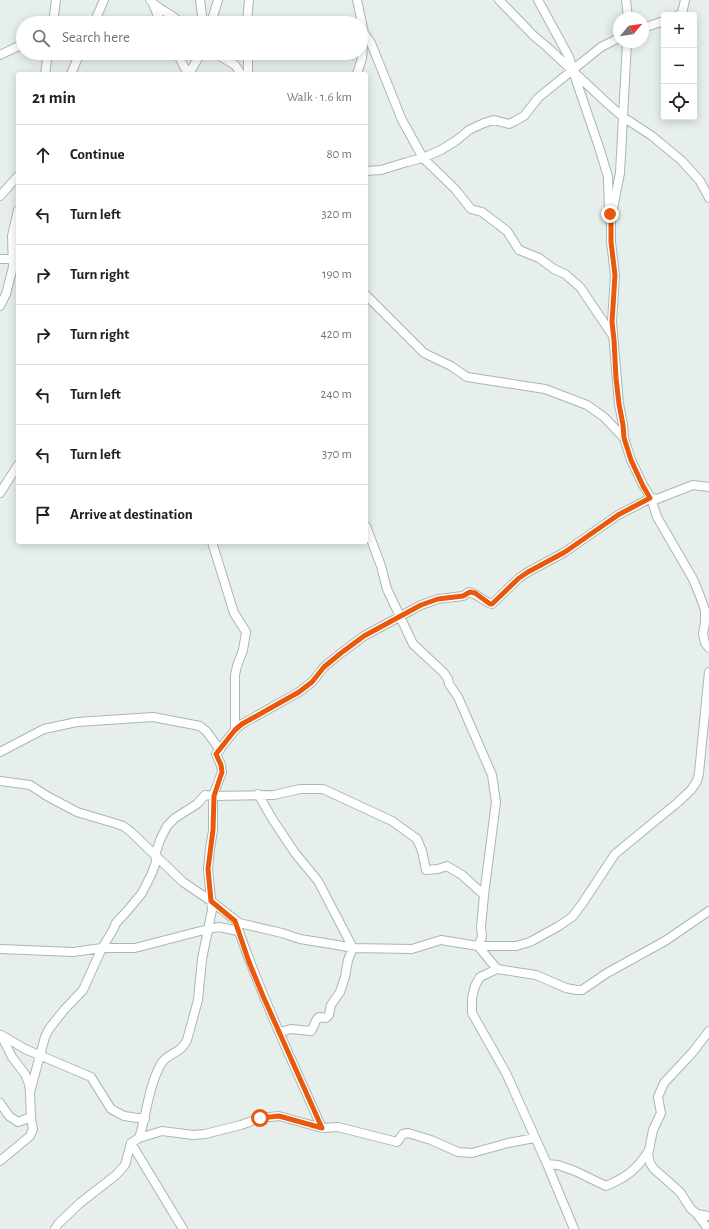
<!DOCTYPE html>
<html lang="en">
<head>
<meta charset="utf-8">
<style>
	:root { --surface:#fff; --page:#f6f6f6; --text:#202124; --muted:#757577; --line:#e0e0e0 }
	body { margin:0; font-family:"Alegreya Sans",sans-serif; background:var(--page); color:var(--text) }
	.controls { position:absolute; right:12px; top:12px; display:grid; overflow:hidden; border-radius:4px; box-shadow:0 2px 10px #0003 }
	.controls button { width:36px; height:36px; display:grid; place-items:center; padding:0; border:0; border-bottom:1px solid var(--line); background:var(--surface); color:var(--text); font:20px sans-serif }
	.compass { position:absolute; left:613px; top:12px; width:36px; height:36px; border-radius:50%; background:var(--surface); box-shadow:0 2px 10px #0003; rotate:61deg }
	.stop { position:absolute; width:12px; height:12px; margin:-9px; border:3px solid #ea580c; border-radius:50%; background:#fff }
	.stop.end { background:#ea580c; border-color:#fff; box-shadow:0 1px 4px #0008 }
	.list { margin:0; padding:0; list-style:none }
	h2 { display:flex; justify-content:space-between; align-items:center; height:52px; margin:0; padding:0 16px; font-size:17px }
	h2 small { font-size:13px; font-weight:400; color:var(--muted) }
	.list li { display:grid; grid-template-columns:26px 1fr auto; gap:12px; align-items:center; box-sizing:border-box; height:60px; padding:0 16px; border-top:1px solid var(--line) }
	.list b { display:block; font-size:15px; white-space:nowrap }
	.list em { font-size:13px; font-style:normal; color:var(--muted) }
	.icon { flex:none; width:22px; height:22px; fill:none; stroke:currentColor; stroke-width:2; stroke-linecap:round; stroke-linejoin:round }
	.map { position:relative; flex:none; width:709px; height:1229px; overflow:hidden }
	.search { position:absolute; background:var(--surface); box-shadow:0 2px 10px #0003; left:16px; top:16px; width:352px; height:44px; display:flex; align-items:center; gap:10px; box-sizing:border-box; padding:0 14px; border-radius:22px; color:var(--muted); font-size:15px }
	.panel { position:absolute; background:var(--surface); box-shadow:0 2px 10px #0003; left:16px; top:72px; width:352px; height:472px; border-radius:4px }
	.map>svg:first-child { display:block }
</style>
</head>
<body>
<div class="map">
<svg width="709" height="1229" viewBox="0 0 709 1229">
	<rect width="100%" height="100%" fill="#e6efeb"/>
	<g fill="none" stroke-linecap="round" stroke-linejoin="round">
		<g stroke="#a8b8b2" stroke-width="10">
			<path id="minor" d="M150 0C158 10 172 13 180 23
				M200 0 203 23
				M499 0 535 37 546 46 607 103 623 117 652 136 681 160 700 181 709 198
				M538 0 569 57 577 83 599 147 608 177 609 213
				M626 0 628 18
				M153 4 161 23
				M678 15 682 13 685 0
				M53 23 56 0
				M94 23 104 0
				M211 23 218 0
				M247 23 249 0
				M643 28 664 21
				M364 33 371 43 402 120 423 158 455 189 471 209 482 212 507 231 519 250 539 258 554 269 565 274 580 287 613 336
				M627 42 620 173 611 219V242L615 275 612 322 619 404 623 425 624 438 631 460 643 485 651 498 657 517 693 579 700 596 705 610V622L703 634 705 643 709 648
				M177 53 188 74
				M215 53 235 65 241 74
				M248 53V74
				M0 55 23 44
				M45 74 48 53
				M71 74 80 53
				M189 74 201 53
				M357 74 362 58 364 33 357 0
				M366 171 381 170 407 162 423 158 441 150 457 140 469 130 484 123 494 120 509 124 515 121 524 116 538 98 549 89 601 47 619 38
				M0 196 18 176
				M0 259H17
				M366 295 424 353 451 366 467 377 545 389 587 405 604 417 624 438
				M0 306 6 294 13 267 12 236 18 210
				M0 493 18 465
				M366 526 381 566 387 589 413 644 444 673 448 679 449 684 458 697 492 775 496 802 484 895 481 927 482 937 478 946
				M212 542 234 613 246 632 243 650 237 666 235 675V730
				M0 752 44 729 77 722 153 717 200 726 207 732 220 750
				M0 781 30 785 47 796 77 812 114 823 123 826 130 831 183 882 211 901 239 923 282 933 300 939 337 945 353 948 412 949 441 940 478 946H516L530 942 559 926 572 917 582 904 615 854 677 803 691 790 697 781 699 773 709 672
				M258 794 273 820 295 853 318 881 353 948
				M237 926C261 995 292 1061 322 1128
				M478 946 497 969
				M0 949 73 952 102 948H135L208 929 219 927 238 931
				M709 1031 692 1053 664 1083 658 1097 661 1113 653 1130 648 1155 650 1163 654 1169 680 1192 691 1209 697 1214 709 1216
				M280 1032 291 1029 311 1031C315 1026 314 1021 319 1017L326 1018 329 1015 331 1005 340 992 345 977 348 960 353 948
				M3 1036 25 1049 91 1077 111 1109 124 1116 145 1119
				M30 1092 45 1037 49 1029 64 1010 83 990 102 948 113 930 116 923 128 910 142 893 152 873 156 862 155 855 160 840 167 826 175 818 197 804 205 795 213 796 274 795 300 789H323L392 821 417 839 422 851 426 870 438 869 447 866 462 875 484 895
				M0 1103 9 1116 18 1122 31 1117
				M139 1138C147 1114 148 1087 161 1064 168 1052 180 1055 187 1040L198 1000 202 959 212 910 208 869 210 849 213 830V796L222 772 221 765 216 754 235 730 242 724 299 692 312 682 324 667 341 653 364 636 421 605 438 599 463 596 469 592C478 594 484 602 492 604L519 578 528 572 565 552 618 515 651 498 657 499 693 485 709 487
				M131 1143 183 1229
				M0 1161 30 1136 33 1129 31 1119 30 1092 29 1084 25 1074 12 1057 1 1035
				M547 1164 558 1165 575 1171 606 1186C627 1177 636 1170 648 1152
				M697 1214 708 1229
				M55 1229 58 1224 80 1203 116 1175 125 1165 131 1143 139 1138 162 1131 193 1135 205 1134 241 1125 260 1118 279 1116 322 1128 338 1127 397 1142 403 1134 408 1133 431 1140 458 1152 472 1153 508 1143 534 1138
				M574 1229 547 1164 506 1073 472 1013V998L475 986 480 977 497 969 536 975 566 988 577 990H582L607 973 665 941 709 911"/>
		</g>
		<use href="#minor" stroke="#fff" stroke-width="8"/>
	</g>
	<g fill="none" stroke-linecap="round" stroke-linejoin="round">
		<path stroke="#ea580c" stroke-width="5" d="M260 1118 279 1116 322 1128 263 996 249 962 235 921 211 901 208 869 213 830 214 796 222 772 221 765 216 754 235 730 242 724 299 692 312 682 324 667 341 653 364 636 421 605 438 599 463 596 470 592 475 593 490 604H492L519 578 528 572 565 552 618 515 650 498 643 486 631 460 624 438 623 425 619 404 616 378 614 340 612 322 615 275 611 242V219L610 214"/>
	</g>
</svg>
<div class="controls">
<button>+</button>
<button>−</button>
<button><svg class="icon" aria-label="locate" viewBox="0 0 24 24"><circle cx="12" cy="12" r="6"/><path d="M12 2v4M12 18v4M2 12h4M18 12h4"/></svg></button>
</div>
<svg class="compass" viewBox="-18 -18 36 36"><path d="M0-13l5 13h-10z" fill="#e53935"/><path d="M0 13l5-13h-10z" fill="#757577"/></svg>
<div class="stop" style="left:260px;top:1118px"></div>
<div class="stop end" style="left:610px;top:214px"></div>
<div class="search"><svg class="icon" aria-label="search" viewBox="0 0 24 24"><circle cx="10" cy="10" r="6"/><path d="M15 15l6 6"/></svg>Search here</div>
<section class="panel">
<h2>21 min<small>Walk · 1.6 km</small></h2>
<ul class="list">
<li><svg class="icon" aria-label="ahead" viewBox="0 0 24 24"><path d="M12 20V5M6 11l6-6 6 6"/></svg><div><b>Continue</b></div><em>80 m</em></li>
<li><svg class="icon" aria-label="left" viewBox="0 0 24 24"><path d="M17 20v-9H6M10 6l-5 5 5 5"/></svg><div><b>Turn left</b></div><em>320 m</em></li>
<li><svg class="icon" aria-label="right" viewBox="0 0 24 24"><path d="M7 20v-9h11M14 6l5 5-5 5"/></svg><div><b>Turn right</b></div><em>190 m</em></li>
<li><svg class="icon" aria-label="right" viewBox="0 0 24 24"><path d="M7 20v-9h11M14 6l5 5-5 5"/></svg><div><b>Turn right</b></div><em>420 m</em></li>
<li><svg class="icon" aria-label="left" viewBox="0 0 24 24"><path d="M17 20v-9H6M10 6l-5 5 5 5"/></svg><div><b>Turn left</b></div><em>240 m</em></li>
<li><svg class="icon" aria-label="left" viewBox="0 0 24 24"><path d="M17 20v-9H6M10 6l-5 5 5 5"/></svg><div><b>Turn left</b></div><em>370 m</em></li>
<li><svg class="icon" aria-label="arrive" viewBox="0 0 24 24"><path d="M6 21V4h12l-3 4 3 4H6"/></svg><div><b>Arrive at destination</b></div></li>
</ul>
</section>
</div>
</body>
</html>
